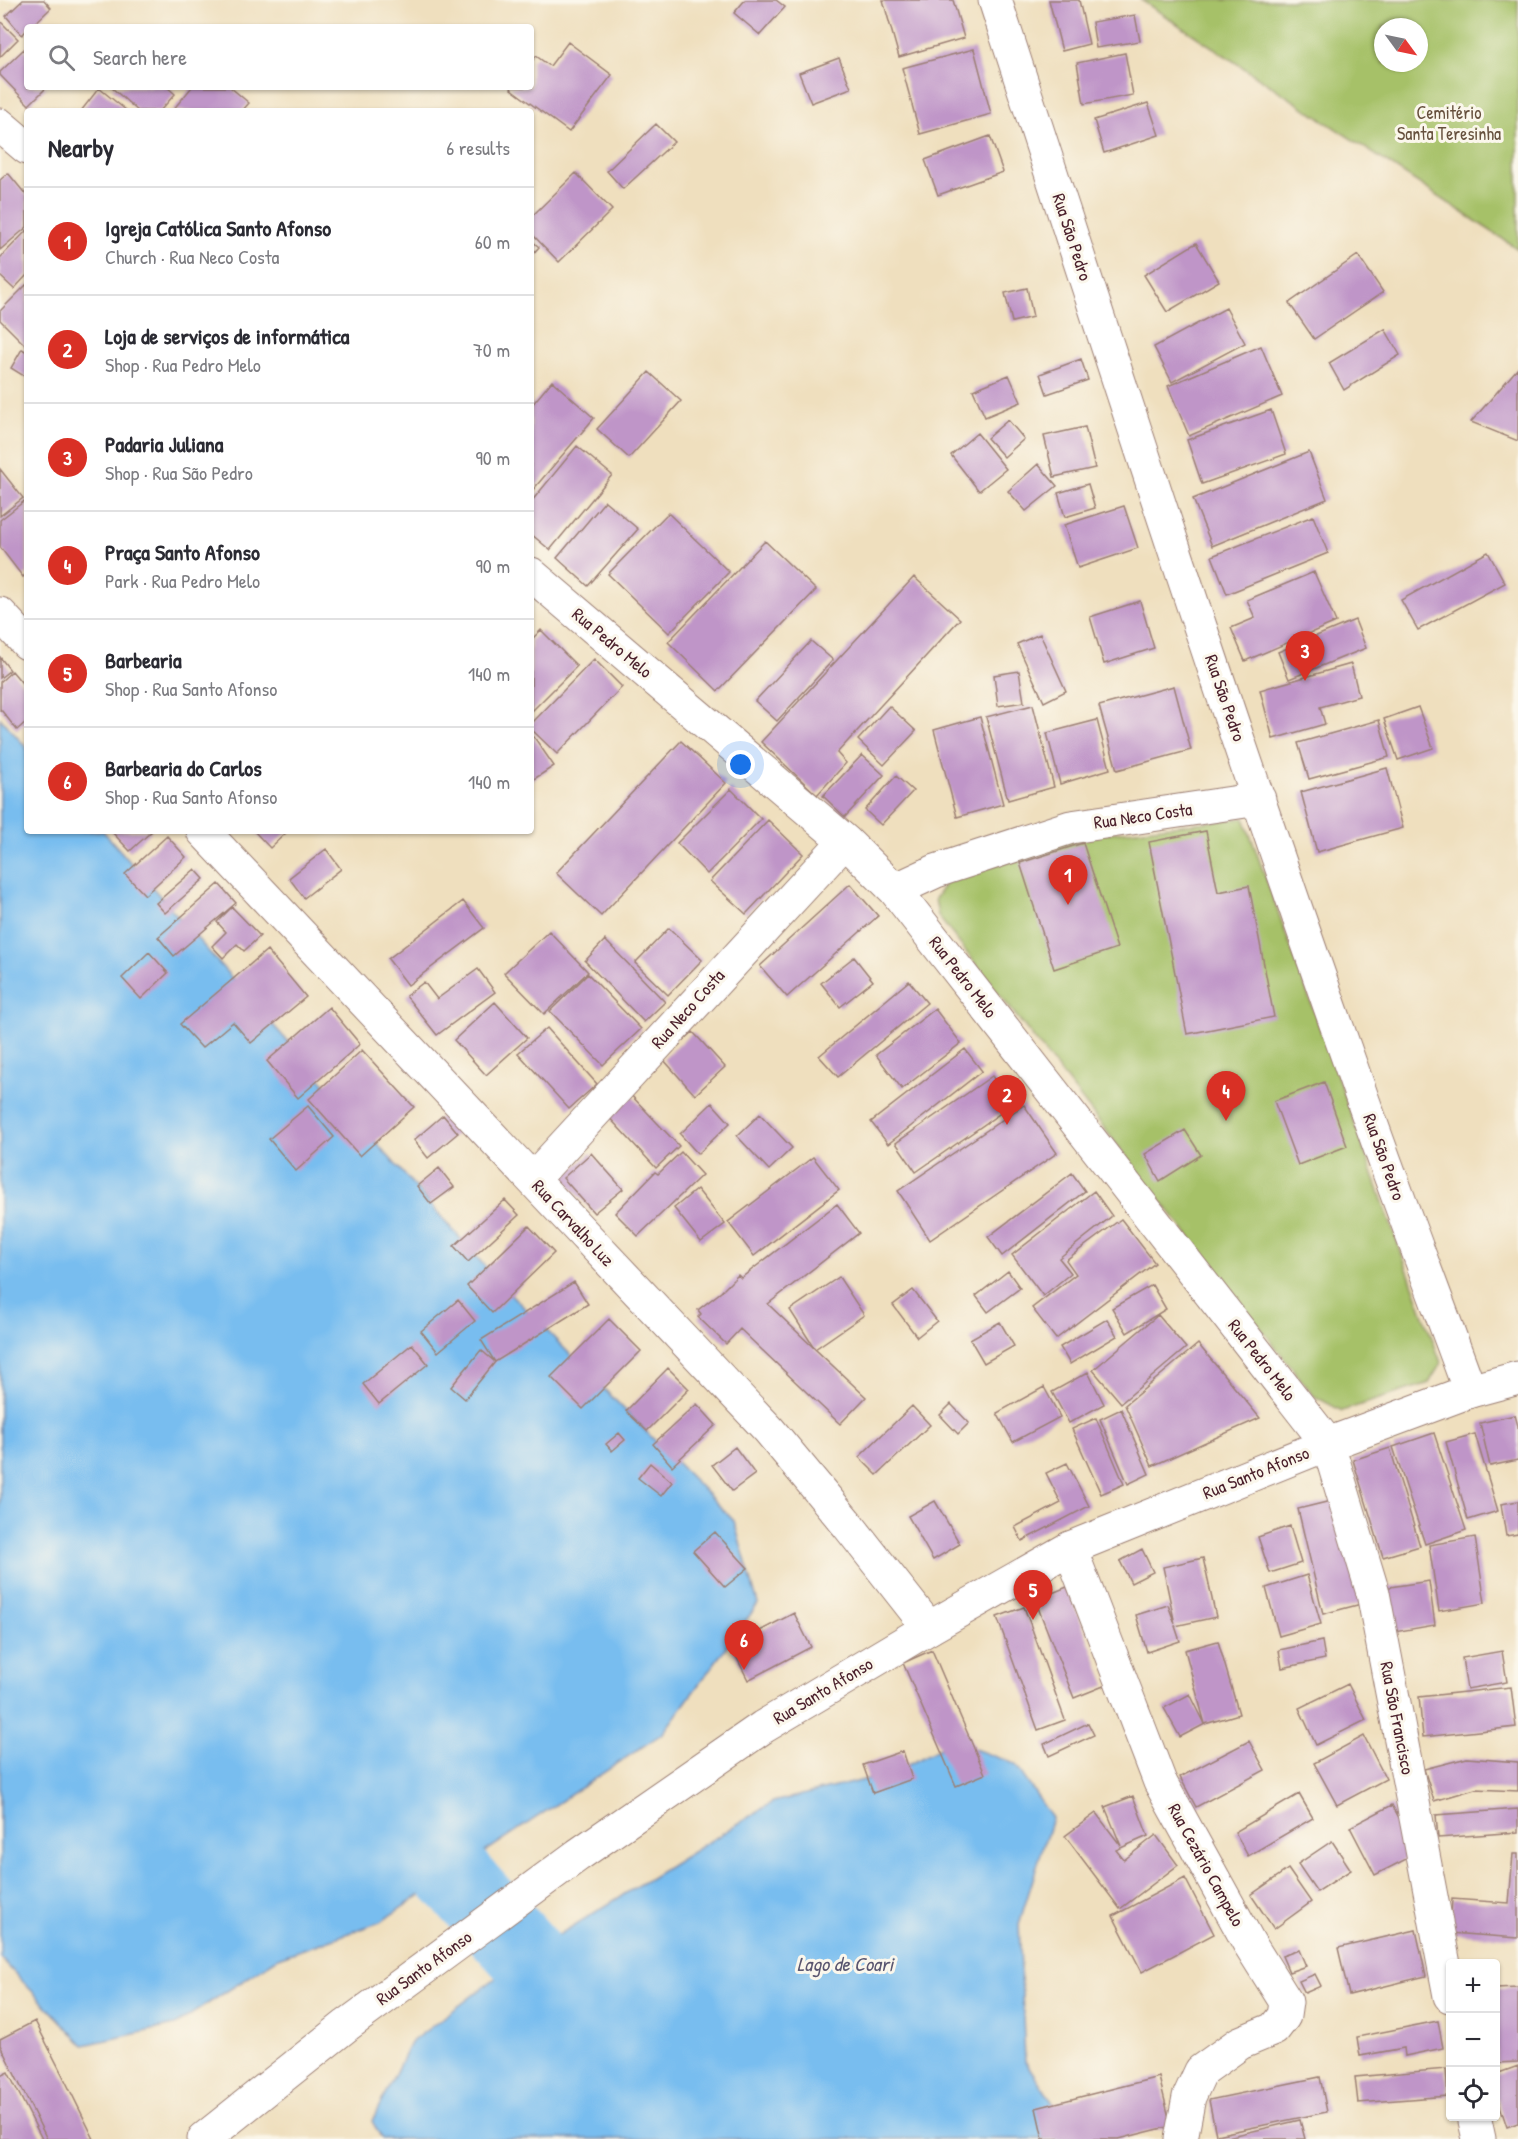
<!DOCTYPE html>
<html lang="en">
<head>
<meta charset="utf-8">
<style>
	:root { --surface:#fff; --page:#f7f7f7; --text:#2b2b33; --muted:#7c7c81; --line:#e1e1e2; --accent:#d93025 }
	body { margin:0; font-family:"Patrick Hand",sans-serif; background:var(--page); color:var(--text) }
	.controls { position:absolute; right:18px; bottom:18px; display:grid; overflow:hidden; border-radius:6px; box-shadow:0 2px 4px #0004 }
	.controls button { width:54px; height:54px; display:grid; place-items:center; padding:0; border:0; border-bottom:2px solid var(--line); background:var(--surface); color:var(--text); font:30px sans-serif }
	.compass { position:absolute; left:1374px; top:18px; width:54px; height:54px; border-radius:50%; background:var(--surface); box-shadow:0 2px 4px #0004; rotate:123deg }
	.you { position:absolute; left:741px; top:765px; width:21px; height:21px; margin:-15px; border:4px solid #fff; border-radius:50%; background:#1a73e8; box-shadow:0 0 0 9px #1a73e833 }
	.badge { display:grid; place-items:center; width:39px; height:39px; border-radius:50%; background:var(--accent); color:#fff; font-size:20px; font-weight:700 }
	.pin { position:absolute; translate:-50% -50px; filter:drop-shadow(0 2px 3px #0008) }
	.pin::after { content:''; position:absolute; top:32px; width:21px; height:18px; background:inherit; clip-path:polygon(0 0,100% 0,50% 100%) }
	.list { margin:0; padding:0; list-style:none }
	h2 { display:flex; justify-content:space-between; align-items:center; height:78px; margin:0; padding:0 24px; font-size:26px }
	h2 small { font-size:20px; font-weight:400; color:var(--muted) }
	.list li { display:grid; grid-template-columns:39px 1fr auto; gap:18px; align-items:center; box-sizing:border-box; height:108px; padding:0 24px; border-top:2px solid var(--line) }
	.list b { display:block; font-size:22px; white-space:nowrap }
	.list p { margin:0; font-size:20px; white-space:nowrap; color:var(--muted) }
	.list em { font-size:20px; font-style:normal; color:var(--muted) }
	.icon { flex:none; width:33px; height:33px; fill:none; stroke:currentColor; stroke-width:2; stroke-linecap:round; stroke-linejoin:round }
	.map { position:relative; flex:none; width:1518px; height:2139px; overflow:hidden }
	.search { position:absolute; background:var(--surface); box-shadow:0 2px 4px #0004; left:24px; top:24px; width:510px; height:66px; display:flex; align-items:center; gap:15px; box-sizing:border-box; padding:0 21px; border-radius:6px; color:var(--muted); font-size:22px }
	.panel { position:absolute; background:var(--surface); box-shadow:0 2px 4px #0004; left:24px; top:108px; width:510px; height:726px; border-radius:6px }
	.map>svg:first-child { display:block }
</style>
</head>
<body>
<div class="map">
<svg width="1518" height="2139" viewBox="0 0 1518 2139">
	<rect width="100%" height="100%" fill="#fbf7ec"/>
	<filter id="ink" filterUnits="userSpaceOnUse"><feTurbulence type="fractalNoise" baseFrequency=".0167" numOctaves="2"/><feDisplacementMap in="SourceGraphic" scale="12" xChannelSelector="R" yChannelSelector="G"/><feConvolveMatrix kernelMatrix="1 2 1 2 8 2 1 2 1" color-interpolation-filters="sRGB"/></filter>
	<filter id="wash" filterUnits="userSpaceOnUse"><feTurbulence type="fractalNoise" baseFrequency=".008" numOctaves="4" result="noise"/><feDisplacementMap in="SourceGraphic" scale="24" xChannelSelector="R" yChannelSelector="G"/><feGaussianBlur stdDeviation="1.35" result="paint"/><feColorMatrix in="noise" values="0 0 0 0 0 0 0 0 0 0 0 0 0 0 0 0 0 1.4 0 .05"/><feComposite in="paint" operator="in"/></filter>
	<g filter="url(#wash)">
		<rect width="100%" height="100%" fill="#efdfbe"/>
		<path fill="#a6c167" stroke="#787049" stroke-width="1.5" fill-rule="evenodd" d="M1141 0H1518V249ZM1383 27H1419V63H1383Z
			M1244 818 1441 1363 1429 1383 1342 1411 1314 1396 938 916 935 899 946 882 1072 837Z"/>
		<path fill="#78bdef" stroke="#616e8d" stroke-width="1.5" d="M0 718 27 748V831H103L496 1279 734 1521 758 1604 663 1733 380 1922 278 1958 175 2025 84 2045 0 1958Z
			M953 1741 1015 1764 1052 1818 1019 1924 1025 2061 1077 2139H382L372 2121 410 2043 526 1955 773 1802 893 1773Z"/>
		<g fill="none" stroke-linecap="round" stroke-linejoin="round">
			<path stroke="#78bdef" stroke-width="76" d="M382 1795 526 1955"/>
		</g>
		<g id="blocks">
			<path fill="#bf95c8" d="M23 0H44L51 8 31 27H27V30L22 35 6 16Z
				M745 0H776L785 7 760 35 734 13Z
				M883 0H953L964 38 899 57Z
				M1049 0H1079L1089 44 1062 51Z
				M1135 15 1140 41 1096 48 1092 22Z
				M0 21 18 39 0 57Z
				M568 42 612 75 569 132 511 89 512 87H531V62L536 56 550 66Z
				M24 49 27 52V87H47L29 105 0 75V72Z
				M974 49 991 114 920 134 902 68Z
				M1125 53 1133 95 1084 104 1077 63Z
				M839 58 851 88 811 103 799 73Z
				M111 87H167L175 94 160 111H138Z
				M192 87H230L249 103 242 111H172Z
				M99 88 127 111H81Z
				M1148 103 1159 135 1104 153 1094 120Z
				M656 124 674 142 623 189 607 171Z
				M990 136 1003 172 938 195 925 160Z
				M8 173 27 196V227L0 250V180Z
				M576 173 612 210 559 262 531 233V217Z
				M27 230V275L14 289 0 276V258Z
				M531 240 539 247 531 256Z
				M1196 243 1219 281 1167 312 1144 275Z
				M1358 255 1383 292 1314 339 1289 303Z
				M27 284V347L0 320V311Z
				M1027 288 1033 317 1012 322 1005 293Z
				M1226 308 1245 343 1172 382 1154 347Z
				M1385 329 1400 355 1344 390 1329 363Z
				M1261 346 1282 396 1189 436 1168 386Z
				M22 349 27 352V378L11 368Z
				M1081 359 1088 380 1047 394 1040 374Z
				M1518 368V441L1471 422Z
				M649 372 681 401 629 458 597 429Z
				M1009 375 1021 402 985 417 973 390Z
				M552 381 594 418 531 492V406Z
				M1271 410 1286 454 1202 484 1187 440Z
				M1008 420 1024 439 1004 457 987 438Z
				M1085 427 1095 468 1054 477 1044 436Z
				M977 433 1006 469 979 491 951 455Z
				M577 446 612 475 550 550 531 534V502Z
				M1309 452 1327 499 1212 546 1193 499Z
				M1038 464 1057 486 1026 511 1008 491Z
				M0 469 23 498 0 516Z
				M1088 484 1095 508 1065 517 1058 493Z
				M27 499V573L23 577 0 547V520Z
				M605 501 638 529 588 586 557 558Z
				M1124 506 1138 548 1078 568 1064 525Z
				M668 513 729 572 669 633 608 574Z
				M1313 516 1328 553 1227 594 1212 556Z
				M765 541 816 590 718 691 668 642Z
				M1488 552 1505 583 1418 630 1401 600Z
				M1314 572 1336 622 1245 661 1231 628 1255 618 1247 600Z
				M914 577 960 619 837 753 846 763 817 795 761 742Z
				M1140 601 1154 648 1104 664 1090 617Z
				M1355 620 1366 648 1289 679 1278 652Z
				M541 630 577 666 531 712V640Z
				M1040 634 1066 691 1044 702 1017 644Z
				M811 641 833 660 777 721 755 701Z
				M0 657 10 670 0 678Z
				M594 659 622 687 557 754 531 729V724Z
				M1351 664 1359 696 1320 707 1325 724 1273 739 1260 690Z
				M12 671 27 689V721L17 730 1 710 0 712V682Z
				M1019 671 1024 702 998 706 994 675Z
				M1174 686 1191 750 1117 770 1099 706Z
				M1033 705 1054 787 1008 800 986 717Z
				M889 706 916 731 884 765 858 740Z
				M1418 707 1433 748 1398 760 1384 719Z
				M980 717 1003 804 957 817 934 730Z
				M1097 720 1110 769 1060 784 1047 733Z
				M1379 720 1389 757 1309 779 1298 743Z
				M534 737 554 766 531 781V739Z
				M681 741 726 783 601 916 556 873Z
				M862 755 884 775 845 817 823 796Z
				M1387 768 1403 828 1317 852 1301 792Z
				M896 776 913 791 881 825 865 810Z
				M731 789 761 819 707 874 677 843Z
				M768 820 803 854 746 914 710 881Z
				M111 831H152L130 851Z
				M254 831H288L270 848Z
				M1206 831 1218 892 1249 886 1274 1017 1187 1034 1149 842Z
				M167 836 186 857 145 895 125 874Z
				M1083 843 1117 948 1054 969 1020 863Z
				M326 849 341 869 304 898 289 878Z
				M195 869 204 879 165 913 156 903Z
				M219 884 236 903 174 956 158 937Z
				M850 884 878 916 787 997 760 966Z
				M463 901 484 928 408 985 388 959Z
				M232 907 260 936 244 951 237 944 223 958 212 946 226 932 217 922Z
				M669 928 702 960 668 995 635 963Z
				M549 931 588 972 544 1014 504 973Z
				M605 940 665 1002 644 1022 585 961Z
				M267 950 306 997 251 1043 233 1022 202 1048 180 1024Z
				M149 952 168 973 141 999 122 978Z
				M854 957 873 981 840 1007 821 983Z
				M478 969 495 992 437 1035 406 996 424 982 437 999Z
				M588 974 641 1029 603 1065 550 1011Z
				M909 981 927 1003 838 1077 819 1056Z
				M495 1002 527 1038 486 1075 454 1040Z
				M329 1007 360 1044 298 1098 267 1061Z
				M935 1009 961 1043 902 1089 876 1055Z
				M547 1028 597 1084 569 1109 518 1053Z
				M693 1032 725 1067 695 1095 663 1059Z
				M965 1049 982 1071 888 1144 871 1122Z
				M362 1050 414 1107 360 1156 309 1099Z
				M992 1076 1012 1105 916 1172 896 1143Z
				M1324 1082 1347 1146 1298 1165 1274 1101Z
				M629 1093 679 1146 656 1168 606 1114Z
				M712 1103 730 1123 698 1154 680 1134Z
				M1024 1105 1057 1153 930 1240 898 1191Z
				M308 1106 334 1137 296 1171 269 1139Z
				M760 1114 792 1148 769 1170 737 1136Z
				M443 1115 458 1133 428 1158 414 1140Z
				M1185 1130 1201 1155 1160 1181 1145 1154Z
				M681 1152 702 1175 638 1236 615 1213 655 1172 658 1174Z
				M591 1153 623 1189 594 1213 563 1178Z
				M813 1157 839 1190 754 1256 728 1222Z
				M439 1168 454 1187 431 1204 417 1186Z
				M1072 1173 1085 1191 1002 1256 988 1237Z
				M697 1189 725 1224 701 1242 674 1208Z
				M1094 1191 1112 1216 1059 1258 1071 1273 1043 1296 1012 1255Z
				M505 1200 519 1215 468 1262 454 1246Z
				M837 1204 859 1233 768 1304 815 1349 790 1310 839 1277 864 1315 815 1349 866 1397 840 1424 740 1329 726 1344 698 1317 701 1314 698 1310 721 1292 738 1275 741 1278Z
				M1121 1219 1155 1263 1056 1339 1032 1308 1076 1274 1066 1260Z
				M529 1226 554 1253 492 1313 467 1286Z
				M1008 1271 1020 1288 988 1312 976 1296Z
				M574 1282 588 1304 495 1362 481 1340Z
				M1152 1285 1166 1309 1127 1333 1112 1308Z
				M913 1290 937 1321 917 1337 893 1305Z
				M458 1300 475 1321 438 1352 421 1331Z
				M1158 1315 1186 1348 1121 1403 1093 1370Z
				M609 1319 641 1351 583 1409 551 1377Z
				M1107 1319 1117 1336 1070 1364 1060 1347Z
				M1000 1322 1014 1346 984 1363 970 1339Z
				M412 1344 428 1364 379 1404 363 1384Z
				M1198 1344 1260 1418 1152 1466 1125 1405Z
				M481 1350 495 1362 465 1399 451 1387Z
				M668 1368 689 1389 647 1431 626 1411Z
				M1088 1372 1104 1404 1069 1423 1052 1392Z
				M1044 1387 1060 1417 1013 1442 997 1413Z
				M697 1404 716 1425 672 1466 653 1444Z
				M951 1404 969 1423 958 1434 940 1415Z
				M912 1406 930 1425 877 1475 859 1457Z
				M1121 1409 1149 1474 1128 1484 1100 1419Z
				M1515 1415 1518 1426V1460L1490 1466 1480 1423Z
				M1096 1418 1124 1484 1101 1494 1072 1429Z
				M619 1433 625 1440 612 1451 606 1444Z
				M1434 1433 1466 1530 1425 1544 1393 1447Z
				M1475 1434 1498 1511 1468 1520 1446 1442Z
				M735 1447 755 1474 732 1491 712 1465Z
				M1390 1448 1420 1546 1383 1557 1353 1460Z
				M650 1463 672 1482 661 1496 638 1478Z
				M1067 1463 1089 1506 1022 1541 1015 1527 1061 1503 1046 1473Z
				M1339 1499 1365 1603 1323 1614 1298 1509Z
				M935 1501 960 1544 933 1560 908 1516Z
				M1518 1501V1534L1506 1536 1501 1504Z
				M1290 1526 1301 1563 1270 1573 1258 1537Z
				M715 1532 748 1568 725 1587 693 1551Z
				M1475 1537 1485 1603 1439 1611 1429 1545Z
				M1142 1549 1153 1572 1131 1583 1120 1561Z
				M1203 1558 1216 1617 1175 1626 1180 1641 1147 1652 1136 1615 1168 1605 1175 1624 1163 1567Z
				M1307 1575 1321 1624 1279 1636 1266 1588Z
				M1429 1581 1435 1625 1383 1634 1377 1589Z
				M1067 1587 1106 1685 1074 1698 1035 1600Z
				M1024 1607 1065 1720 1038 1730 997 1617Z
				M794 1613 811 1647 748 1680 731 1646Z
				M1218 1641 1239 1714 1205 1724 1180 1737 1164 1708 1190 1694 1205 1724 1185 1650Z
				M1322 1641 1325 1659 1282 1668 1279 1650Z
				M932 1650 985 1774 956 1786 903 1663Z
				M1502 1651 1507 1682 1467 1689 1462 1658Z
				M1348 1684 1366 1720 1316 1745 1299 1708Z
				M1511 1687 1516 1727 1423 1737 1419 1697Z
				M1088 1723 1094 1735 1049 1756 1044 1744Z
				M1364 1736 1386 1779 1337 1805 1314 1763Z
				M1249 1741 1265 1770 1196 1807 1180 1777Z
				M903 1751 912 1779 873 1793 863 1765Z
				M1467 1758 1518 1762V1791L1475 1789 1434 1801 1424 1769Z
				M1299 1794 1313 1818 1248 1856 1235 1832Z
				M1133 1796 1148 1836 1116 1850 1124 1860 1156 1835 1178 1865 1120 1909 1065 1836 1096 1813 1121 1846 1105 1807Z
				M1392 1805 1418 1853 1375 1875 1350 1827Z
				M1518 1809V1832L1438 1838 1436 1815Z
				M1332 1841 1351 1870 1317 1892 1298 1864Z
				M1513 1854H1518V1938L1450 1933 1452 1899 1509 1903Z
				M1288 1869 1311 1902 1274 1929 1251 1895Z
				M1185 1878 1214 1934 1142 1972 1113 1916Z
				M1416 1930 1426 1976 1349 1995 1338 1948Z
				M1299 1950 1306 1966 1289 1972 1282 1956Z
				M1315 1974 1321 1986 1305 1993 1299 1981Z
				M1518 1987V2062L1496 2063V1988Z
				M35 2021 62 2074 94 2139H47L0 2045V2039Z
				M1438 2021 1443 2048 1405 2056 1404 2048 1360 2056 1357 2037Z
				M1518 2066V2123L1507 2127 1496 2094V2074Z
				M1446 2069 1448 2096 1358 2103 1355 2077Z
				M8 2072 42 2139H0V2076Z
				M1159 2077 1171 2126 1119 2139H1043L1036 2108Z
				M1320 2077 1327 2112 1216 2135 1209 2100Z
				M1300 2120 1305 2139H1223V2138Z"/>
		</g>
	</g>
	<g filter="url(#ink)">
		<use href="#blocks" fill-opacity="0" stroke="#9c7f74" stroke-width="1.5"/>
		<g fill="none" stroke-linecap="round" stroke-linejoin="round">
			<g stroke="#9c7f74" stroke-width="35">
				<path id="street" d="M995 0C1111 358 1227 717 1353 1072 1390 1179 1431 1284 1470 1391
					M0 125 27 148
					M531 574 845 841 895 890 1328 1444 1373 1593 1450 1996
					M0 614 27 643
					M203 831 769 1430 848 1525 929 1628
					M895 890 936 871 1071 827 1259 799
					M533 1179 845 841
					M1070 1548 1160 1782 1249 1943 1286 2002 1284 2016 1274 2029 1240 2043 1201 2071 1189 2097 1181 2139
					M1474 2116 1479 2139"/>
			</g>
			<g stroke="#9c7f74" stroke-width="35">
				<path id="secondary" d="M204 2139 347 2025 578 1855 763 1727 929 1628 1070 1548 1328 1444 1470 1391 1518 1378"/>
			</g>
			<use href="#street" stroke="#fff" stroke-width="33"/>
			<use href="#secondary" stroke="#fff" stroke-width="33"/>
		</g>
	</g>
	<g text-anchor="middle" stroke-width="6" stroke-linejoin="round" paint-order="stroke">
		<g font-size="18" fill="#66503d" stroke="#fbf7ec">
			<text x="1449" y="119">Cemitério<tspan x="1449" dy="21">Santa Teresinha</tspan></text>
		</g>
		<g font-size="18" fill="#4a1f2b" stroke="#fbf7ec">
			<text transform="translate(1072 237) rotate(72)" y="6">Rua São Pedro</text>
			<text transform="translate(612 643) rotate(40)" y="6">Rua Pedro Melo</text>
			<text transform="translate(1225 698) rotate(71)" y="6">Rua São Pedro</text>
			<text transform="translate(1143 816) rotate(-8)" y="6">Rua Neco Costa</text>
			<text transform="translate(963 977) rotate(52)" y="6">Rua Pedro Melo</text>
			<text transform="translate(688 1009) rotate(-48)" y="6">Rua Neco Costa</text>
			<text transform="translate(1384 1157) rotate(70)" y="6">Rua São Pedro</text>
			<text transform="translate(573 1223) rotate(47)" y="6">Rua Carvalho Luz</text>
			<text transform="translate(1262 1360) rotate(52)" y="6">Rua Pedro Melo</text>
			<text transform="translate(1256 1473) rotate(-22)" y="6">Rua Santo Afonso</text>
			<text transform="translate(823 1691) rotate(-31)" y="6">Rua Santo Afonso</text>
			<text transform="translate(1397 1718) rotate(79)" y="6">Rua São Francisco</text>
			<text transform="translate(1206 1865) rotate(61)" y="6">Rua Cezário Campelo</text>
			<text transform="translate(424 1968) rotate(-36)" y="6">Rua Santo Afonso</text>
		</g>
		<g font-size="20" font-style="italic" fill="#5a5670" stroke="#fbf7ec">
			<text x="845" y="1971">Lago de Coari</text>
		</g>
	</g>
</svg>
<div class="controls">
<button>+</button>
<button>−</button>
<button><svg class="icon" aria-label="locate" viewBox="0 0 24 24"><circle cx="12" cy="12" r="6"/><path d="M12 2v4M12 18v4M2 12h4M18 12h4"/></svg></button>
</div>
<svg class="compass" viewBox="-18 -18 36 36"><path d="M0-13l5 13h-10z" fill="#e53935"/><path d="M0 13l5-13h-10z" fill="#7c7c81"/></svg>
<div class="you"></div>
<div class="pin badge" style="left:1068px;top:905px">1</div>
<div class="pin badge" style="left:1007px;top:1125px">2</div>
<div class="pin badge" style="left:1305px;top:681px">3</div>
<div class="pin badge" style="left:1226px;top:1121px">4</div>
<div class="pin badge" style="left:1033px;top:1620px">5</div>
<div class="pin badge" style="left:744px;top:1670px">6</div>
<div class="search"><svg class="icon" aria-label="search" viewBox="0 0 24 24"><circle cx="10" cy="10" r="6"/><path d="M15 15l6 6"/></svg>Search here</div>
<section class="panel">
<h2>Nearby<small>6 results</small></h2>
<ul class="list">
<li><span class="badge">1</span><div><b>Igreja Católica Santo Afonso</b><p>Church · Rua Neco Costa</p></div><em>60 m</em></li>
<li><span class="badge">2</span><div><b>Loja de serviços de informática</b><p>Shop · Rua Pedro Melo</p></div><em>70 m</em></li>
<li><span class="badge">3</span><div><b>Padaria Juliana</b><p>Shop · Rua São Pedro</p></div><em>90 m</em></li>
<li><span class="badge">4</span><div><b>Praça Santo Afonso</b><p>Park · Rua Pedro Melo</p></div><em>90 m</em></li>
<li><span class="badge">5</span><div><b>Barbearia</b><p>Shop · Rua Santo Afonso</p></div><em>140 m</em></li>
<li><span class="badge">6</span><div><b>Barbearia do Carlos</b><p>Shop · Rua Santo Afonso</p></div><em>140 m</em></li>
</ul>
</section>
</div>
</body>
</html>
